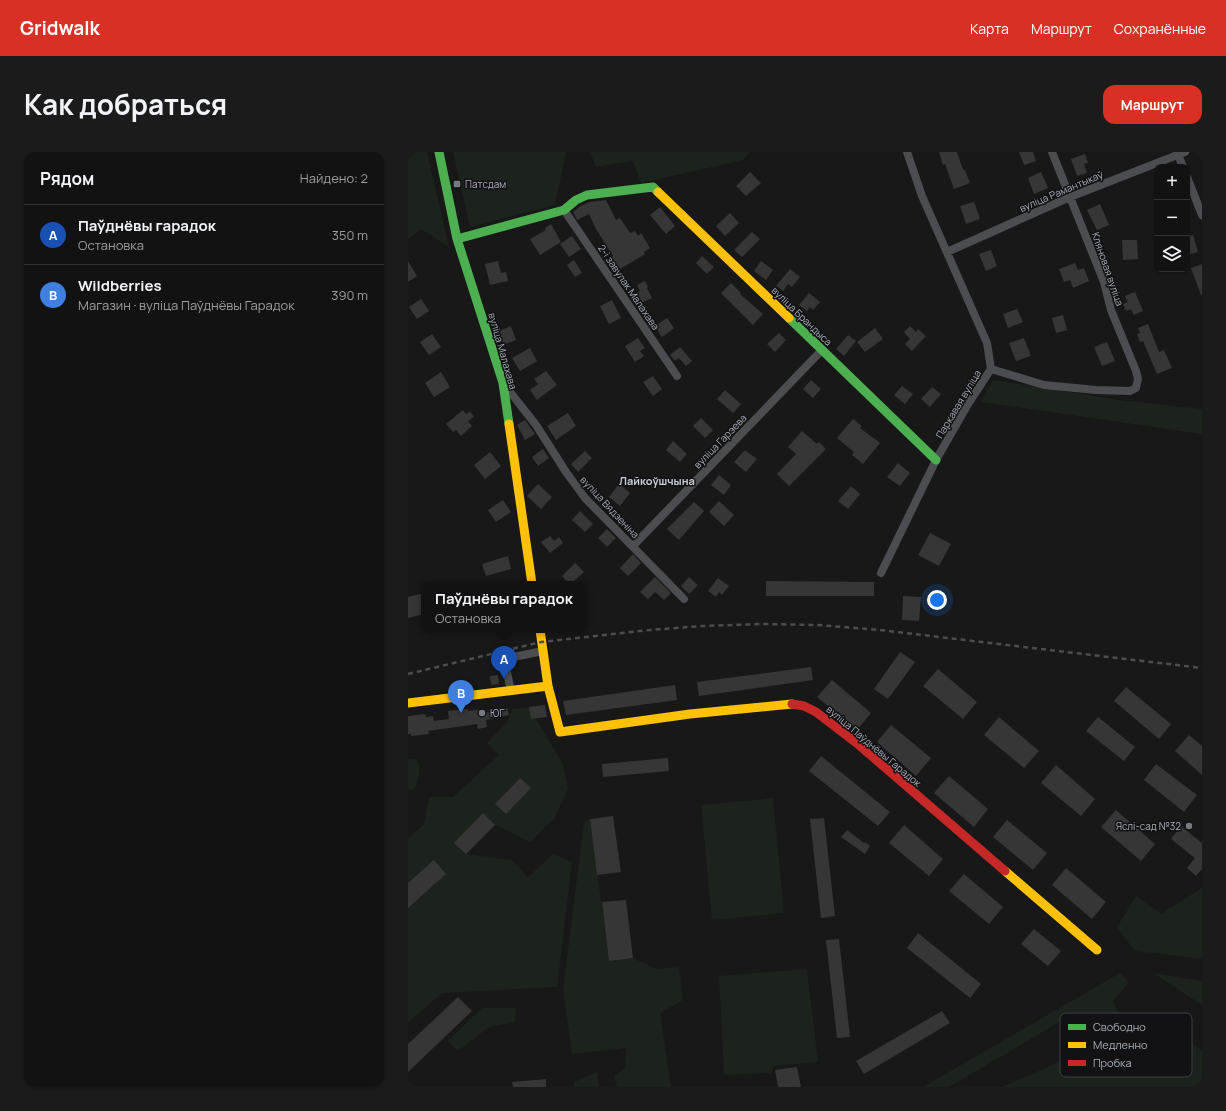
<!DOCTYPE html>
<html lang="ru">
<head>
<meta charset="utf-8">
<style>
	:root { --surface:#121212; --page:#1b1b1b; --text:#f1f3f6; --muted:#9c9e9f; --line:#313232; --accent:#d93025 }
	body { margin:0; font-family:Manrope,sans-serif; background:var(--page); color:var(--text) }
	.controls { position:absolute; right:12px; top:12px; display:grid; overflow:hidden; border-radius:8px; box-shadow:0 1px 3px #0004 }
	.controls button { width:36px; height:36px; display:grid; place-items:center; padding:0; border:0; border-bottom:1px solid var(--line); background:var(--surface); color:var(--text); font:20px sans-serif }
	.you { position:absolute; left:529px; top:448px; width:14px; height:14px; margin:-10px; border:3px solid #fff; border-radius:50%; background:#1a73e8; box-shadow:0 0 0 6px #1a73e833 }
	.badge { display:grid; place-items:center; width:26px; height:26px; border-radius:50%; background:var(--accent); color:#fff; font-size:13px; font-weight:700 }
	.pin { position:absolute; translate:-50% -33px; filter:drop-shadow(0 1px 2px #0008) }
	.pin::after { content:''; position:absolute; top:21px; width:14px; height:12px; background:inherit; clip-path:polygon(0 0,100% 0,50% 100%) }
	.popup { position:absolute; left:13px; top:429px; width:166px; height:52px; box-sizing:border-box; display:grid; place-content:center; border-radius:8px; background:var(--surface); filter:drop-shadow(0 1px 3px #0005); font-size:13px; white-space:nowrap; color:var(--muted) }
	.popup b { font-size:15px; color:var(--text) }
	.popup::after { content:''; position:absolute; left:50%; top:100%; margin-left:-8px; border:8px solid transparent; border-top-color:var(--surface) }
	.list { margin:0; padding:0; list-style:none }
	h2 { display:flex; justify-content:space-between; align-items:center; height:52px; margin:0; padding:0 16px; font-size:17px }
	h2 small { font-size:13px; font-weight:400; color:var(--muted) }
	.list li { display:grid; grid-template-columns:26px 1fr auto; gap:12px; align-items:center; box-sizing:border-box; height:60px; padding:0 16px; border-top:1px solid var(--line) }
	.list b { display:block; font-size:15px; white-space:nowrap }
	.list p { margin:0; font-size:13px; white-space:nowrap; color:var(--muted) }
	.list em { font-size:13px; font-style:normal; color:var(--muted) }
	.icon { flex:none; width:22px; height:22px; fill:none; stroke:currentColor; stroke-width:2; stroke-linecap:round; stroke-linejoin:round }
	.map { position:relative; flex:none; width:794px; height:935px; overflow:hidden; border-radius:12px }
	header { display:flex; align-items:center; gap:24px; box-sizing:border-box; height:56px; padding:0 20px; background:var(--accent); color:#fff }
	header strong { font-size:19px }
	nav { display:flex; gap:22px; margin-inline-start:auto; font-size:14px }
	.intro { display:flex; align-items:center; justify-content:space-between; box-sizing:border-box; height:96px; padding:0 24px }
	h1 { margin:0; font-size:28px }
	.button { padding:10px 18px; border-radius:12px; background:var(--accent); color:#fff; font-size:14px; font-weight:700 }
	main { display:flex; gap:24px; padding:0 24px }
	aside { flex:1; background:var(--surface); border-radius:12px; box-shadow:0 1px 3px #0004 }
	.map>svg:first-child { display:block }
</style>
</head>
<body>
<header>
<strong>Gridwalk</strong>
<nav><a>Карта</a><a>Маршрут</a><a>Сохранённые</a></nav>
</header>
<div class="intro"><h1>Как добраться</h1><a class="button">Маршрут</a></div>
<main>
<aside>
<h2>Рядом<small>Найдено: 2</small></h2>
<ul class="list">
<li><span class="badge" style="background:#1a4fb4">A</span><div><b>Паўднёвы гарадок</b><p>Остановка</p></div><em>350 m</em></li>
<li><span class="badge" style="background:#3f7fe0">B</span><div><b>Wildberries</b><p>Магазин · вуліца Паўднёвы Гарадок</p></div><em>390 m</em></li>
</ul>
</aside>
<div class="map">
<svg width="794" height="935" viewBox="0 0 794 935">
	<rect width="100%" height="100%" fill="#181818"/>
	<path fill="#1b231c" d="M0 0H19L41 95 13 77 0 87Z
		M45 0H158L147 53 62 75Z
		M182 0H342L335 8 233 31 225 9 188 15Z
		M585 228 712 248 794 257V282L573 250Z
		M121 555 155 612 160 637 146 667 122 690 87 673 58 702 104 708 120 725 145 702 164 710 149 835 34 841 0 871V687L16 672 21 645H45L91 603 79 591 99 570 104 557Z
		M0 606 8 607C14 614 11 632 4 638H0Z
		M365 646 376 761 304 768 293 653Z
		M182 667C188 714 195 761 201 808L225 806 248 817 271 815 275 848 252 861 263 935H209L206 924 217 916 218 896 164 902 155 838 176 670Z
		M794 736V807L727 799 709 775 728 744 753 762Z
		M399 817 410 910 366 914 363 921 316 923 311 824Z
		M712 821 721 830 705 849 714 868 685 882 665 862 541 935H515Z
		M745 821 794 829V853Z
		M74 856H108L107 870 81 875 50 899 40 889Z
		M746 869 794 898V935H594Z
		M189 920 191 935H166V930Z"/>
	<path fill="#363637" d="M531 0H549L555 18H557L562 31 546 37 537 12 535 13Z
		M611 0H625L628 9 616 13Z
		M677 2 680 11 676 12 679 21 669 24 663 7Z
		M342 20 353 31 338 44 328 34Z
		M633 20 640 36 626 42 620 26Z
		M198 48 208 68 212 66 222 81 227 79 230 84 233 81 242 96 236 100 237 102 207 120 199 108 205 104 188 77 181 62 169 68 165 60 171 55 181 50Z
		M566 50 572 67 558 72 552 54Z
		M692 52 701 73 689 78 679 58Z
		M252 55 267 74 258 82 242 63Z
		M322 61 331 71 317 84 308 74Z
		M143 72 153 90 132 103 122 87 138 78 137 76Z
		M344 80 352 87 334 105 326 98Z
		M785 83 790 100 779 103V85Z
		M164 84 173 97 161 105 152 92Z
		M714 88H729L730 107 715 108Z
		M583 98 589 114 578 119 571 102Z
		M294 104 306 115 299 122 288 111Z
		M166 108 174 121 167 125 159 113Z
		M0 109 9 124 0 130Z
		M90 109 93 121 98 120 100 129 82 133 77 112Z
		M353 109 365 118 358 128 346 119Z
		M667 111 670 118 676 116 681 129 665 136 662 128 656 130 651 117Z
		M794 112V143H793L783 116Z
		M382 117 392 125 384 135 380 132 375 139 368 134Z
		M237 129 240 135 239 136 244 146 229 153 224 143 232 139 229 133Z
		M323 131 333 141 332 142 355 162 345 173 313 141Z
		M727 140 735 159 726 163 723 157 718 159 715 152 720 150 717 144Z
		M401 141 412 150 405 158 402 155 399 159 391 153Z
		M13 147 21 159 9 167 1 155Z
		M204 148 213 166 201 172 192 154Z
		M609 157 615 170 600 176 595 162Z
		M655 163 659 178 648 181 644 166Z
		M259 166 266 176 254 185 247 174Z
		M740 172 751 200 756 198 764 216 749 222 735 189 732 190 729 182 732 181 730 176Z
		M103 174 108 188 95 193 90 179Z
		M502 174 508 180 510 177 518 184 504 199 497 192 502 187 496 180Z
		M467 176 475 187 457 200 449 190Z
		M371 181 378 188 367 200 359 192Z
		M24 182 33 195 21 203 12 190Z
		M440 183 448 189 436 204 428 197Z
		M230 186 237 196 232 199 236 204 227 210 217 194Z
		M616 186 623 204 608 209 601 191Z
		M699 190 707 209 694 214 686 195Z
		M272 195 284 209 278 214 271 206 267 209 262 203Z
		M122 196 129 209 112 219 104 206Z
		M138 219 149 233 129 248 122 238 130 232 126 227Z
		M33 220 42 235 26 245 17 231Z
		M245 224 254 237 245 244 235 230Z
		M403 228 413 237 405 246 395 237Z
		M494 234 505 242 497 252 486 243Z
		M524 235 533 242 522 255 513 247Z
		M317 238 333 252 325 261 309 247Z
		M55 258 58 262 62 259 66 265 60 269 64 274 53 284 48 278 45 280 38 272Z
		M160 261 168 274 148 288 139 274Z
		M293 266 305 278 297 286 285 274Z
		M445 267 454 274 452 276 472 291 455 312 444 303 446 300 429 286Z
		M117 268 127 282 117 288 109 273Z
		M394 279 409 292 411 290 418 297 381 334 369 322 388 302 380 295Z
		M265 289 279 302 272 310 258 298Z
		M135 297 141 306 130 314 124 305Z
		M337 298 349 307 338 320 326 310Z
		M177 299 184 306 170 320 163 312Z
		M82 300 93 314 77 327 66 313Z
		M490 311 502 321 492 334 479 325Z
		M311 323 323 333 316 343 303 333Z
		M130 332 144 345 133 357 119 344Z
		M211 332 222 341 212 354 201 345Z
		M443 334 452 342 440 357 430 349Z
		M95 348 103 360 88 370 80 358Z
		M311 349 326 363 316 374 301 360Z
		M286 350 296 359 271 388 259 377Z
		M172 359 185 372 177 380 164 368Z
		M199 377 208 386 199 395 190 386Z
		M522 381 543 392 531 414 510 403Z
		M142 384 146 389 151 385 155 391 142 401 133 390Z
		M225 402 233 411 220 424 212 416Z
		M100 404 103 417 78 424 74 412Z
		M167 411 176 420 163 432H161L154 424Z
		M247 425 263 441 256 448 247 440 240 447 232 440Z
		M281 425 290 433 281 442 273 434Z
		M310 426 321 434 314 443 311 440 308 445 300 439Z
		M358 429 466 430V444H358Z
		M16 441V462L0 466V445Z
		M495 444 513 445 511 469 494 468Z
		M492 500 507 510 480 547 466 537Z
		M403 515 405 528 291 544 289 530Z
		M530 517 569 550 555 567 515 534Z
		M90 523 91 532 83 533 82 524Z
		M424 528 463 561 449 578 409 545Z
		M267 533 269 548 158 563 155 549Z
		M718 535 763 572 751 587 706 549Z
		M137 553 139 565 123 567 121 555Z
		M99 556 101 563 78 568 79 575 70 577 69 572 20 579 21 582 3 584V582H0V564L17 562 18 565 25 564 26 569 41 567 40 559 60 557V559L77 557V561Z
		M591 565 631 599 616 616 576 583Z
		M690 565 727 595 716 609 678 579Z
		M483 573 523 606 508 624 469 590Z
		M781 583 794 594V623L767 599Z
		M413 604 482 660 470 674 401 619Z
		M260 606 261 619 195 625 194 612Z
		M748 612 789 643 776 660 736 628Z
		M648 613 687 647 673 664 633 631Z
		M541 624 580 657 566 675 526 641Z
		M112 626 123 636 98 662 87 652Z
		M708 658 747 692 733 709 693 675Z
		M75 661 87 673 58 702 46 691Z
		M205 664 213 720 189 723 182 667Z
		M416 666 427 764 413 766 402 667Z
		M599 668 639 701 625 718 585 685Z
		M496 673 535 707 521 724 481 691Z
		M773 674 794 691V717L788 724 779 716 787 706 763 687Z
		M439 678 456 691 457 690 462 694 457 702 433 685Z
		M26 708 38 722 0 756V731Z
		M658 716 698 750 684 767 644 733Z
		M556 722 595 755 581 772 541 739Z
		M218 748 225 806 201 809 194 750Z
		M626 777 653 799 640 814 613 792Z
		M510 781 573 832 562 846 499 796Z
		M431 787 442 885 429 886 418 788Z
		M50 845 64 859 0 920V892Z
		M534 859 542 871 456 922 448 909Z
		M389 915 393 935H370L367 918Z
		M138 927V935H105L104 930Z"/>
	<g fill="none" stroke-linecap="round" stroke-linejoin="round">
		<path stroke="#4c4d51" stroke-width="8" d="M769 0 775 15
			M779 25 794 63
			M156 58 269 224
			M539 100 662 45 777 0
			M583 217 636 233 688 238 722 239 728 236 730 227 728 219 703 158 696 130 644 0
			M95 231 128 273 158 320 177 346 276 447
			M225 394 414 198
			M473 421 528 308 560 252 583 217 579 191 514 44 499 0
			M103 539 96 507 135 499"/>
		<path stroke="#4caf50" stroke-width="9" d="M31 0 49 87 95 231 101 272
			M49 87 156 58 168 48 179 43 245 35 250 40
			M381 166 528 308"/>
		<path stroke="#ffc107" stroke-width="9" d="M250 40 381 166
			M101 272 124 432
			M132 478 140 534 152 580 282 562 384 552
			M0 551 140 534
			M597 719 689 798"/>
		<path stroke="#c62828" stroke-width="9" d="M384 552 396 554 408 560 451 593 597 719"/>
		<path stroke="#4c4d50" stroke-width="2.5" stroke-dasharray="5 4" stroke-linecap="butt" d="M0 522 133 490 242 478 294 474 354 472 410 473 472 478 794 516"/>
	</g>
	<g fill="#767a81" stroke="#121214" stroke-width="1.5">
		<rect x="45" y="28" width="8" height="8" rx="2"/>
		<circle cx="74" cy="561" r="4"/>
		<circle cx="781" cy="674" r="4"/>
	</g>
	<g text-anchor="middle" stroke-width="3" stroke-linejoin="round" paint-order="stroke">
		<g font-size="10" fill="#a8aeba" stroke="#121214" text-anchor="start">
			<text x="57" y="36">Патсдам</text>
			<text x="82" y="565">ЮГ</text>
			<text x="773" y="678" text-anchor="end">Яслі-сад №32</text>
		</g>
		<g font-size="10" fill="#a8aeba" stroke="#121214">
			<text transform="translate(653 39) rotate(-23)" y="4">вуліца Рамантыкаў</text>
			<text transform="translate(700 117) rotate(71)" y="4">Кляновая вуліца</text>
			<text transform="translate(221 135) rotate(56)" y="4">2-і завулак Малахава</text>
			<text transform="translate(394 164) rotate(44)" y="4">вуліца Брандыса</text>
			<text transform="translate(95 199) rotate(74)" y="4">вуліца Малахава</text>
			<text transform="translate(550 252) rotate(-59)" y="4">Паркавая вуліца</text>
			<text transform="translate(312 289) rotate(-46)" y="4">вуліца Гарэева</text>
			<text transform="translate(202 355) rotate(47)" y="4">вуліца Вядзеніна</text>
			<text transform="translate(466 594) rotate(40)" y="4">вуліца Паўднёвы Гарадок</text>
		</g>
		<g font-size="11" font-weight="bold" fill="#c9cdd6" stroke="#121214">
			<text x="249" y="333">Лайкоўшчына</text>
		</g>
	</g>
	<rect x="652" y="861" width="132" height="64" rx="6" fill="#121214" stroke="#3f4146" stroke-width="1"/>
	<rect x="660" y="872" width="18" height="6" fill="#4caf50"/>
	<rect x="660" y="890" width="18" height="6" fill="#ffc107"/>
	<rect x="660" y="908" width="18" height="6" fill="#c62828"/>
	<g font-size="11" fill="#a8aeba">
		<text x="685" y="879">Свободно</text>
		<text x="685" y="897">Медленно</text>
		<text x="685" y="915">Пробка</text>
	</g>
</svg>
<div class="controls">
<button>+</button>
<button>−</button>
<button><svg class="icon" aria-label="layers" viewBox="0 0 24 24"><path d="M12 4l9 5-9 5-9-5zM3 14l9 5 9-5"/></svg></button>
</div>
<div class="you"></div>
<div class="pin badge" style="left:96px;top:527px;background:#1a4fb4">A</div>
<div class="popup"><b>Паўднёвы гарадок</b>Остановка</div>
<div class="pin badge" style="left:53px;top:561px;background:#3f7fe0">B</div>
</div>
</main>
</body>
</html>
